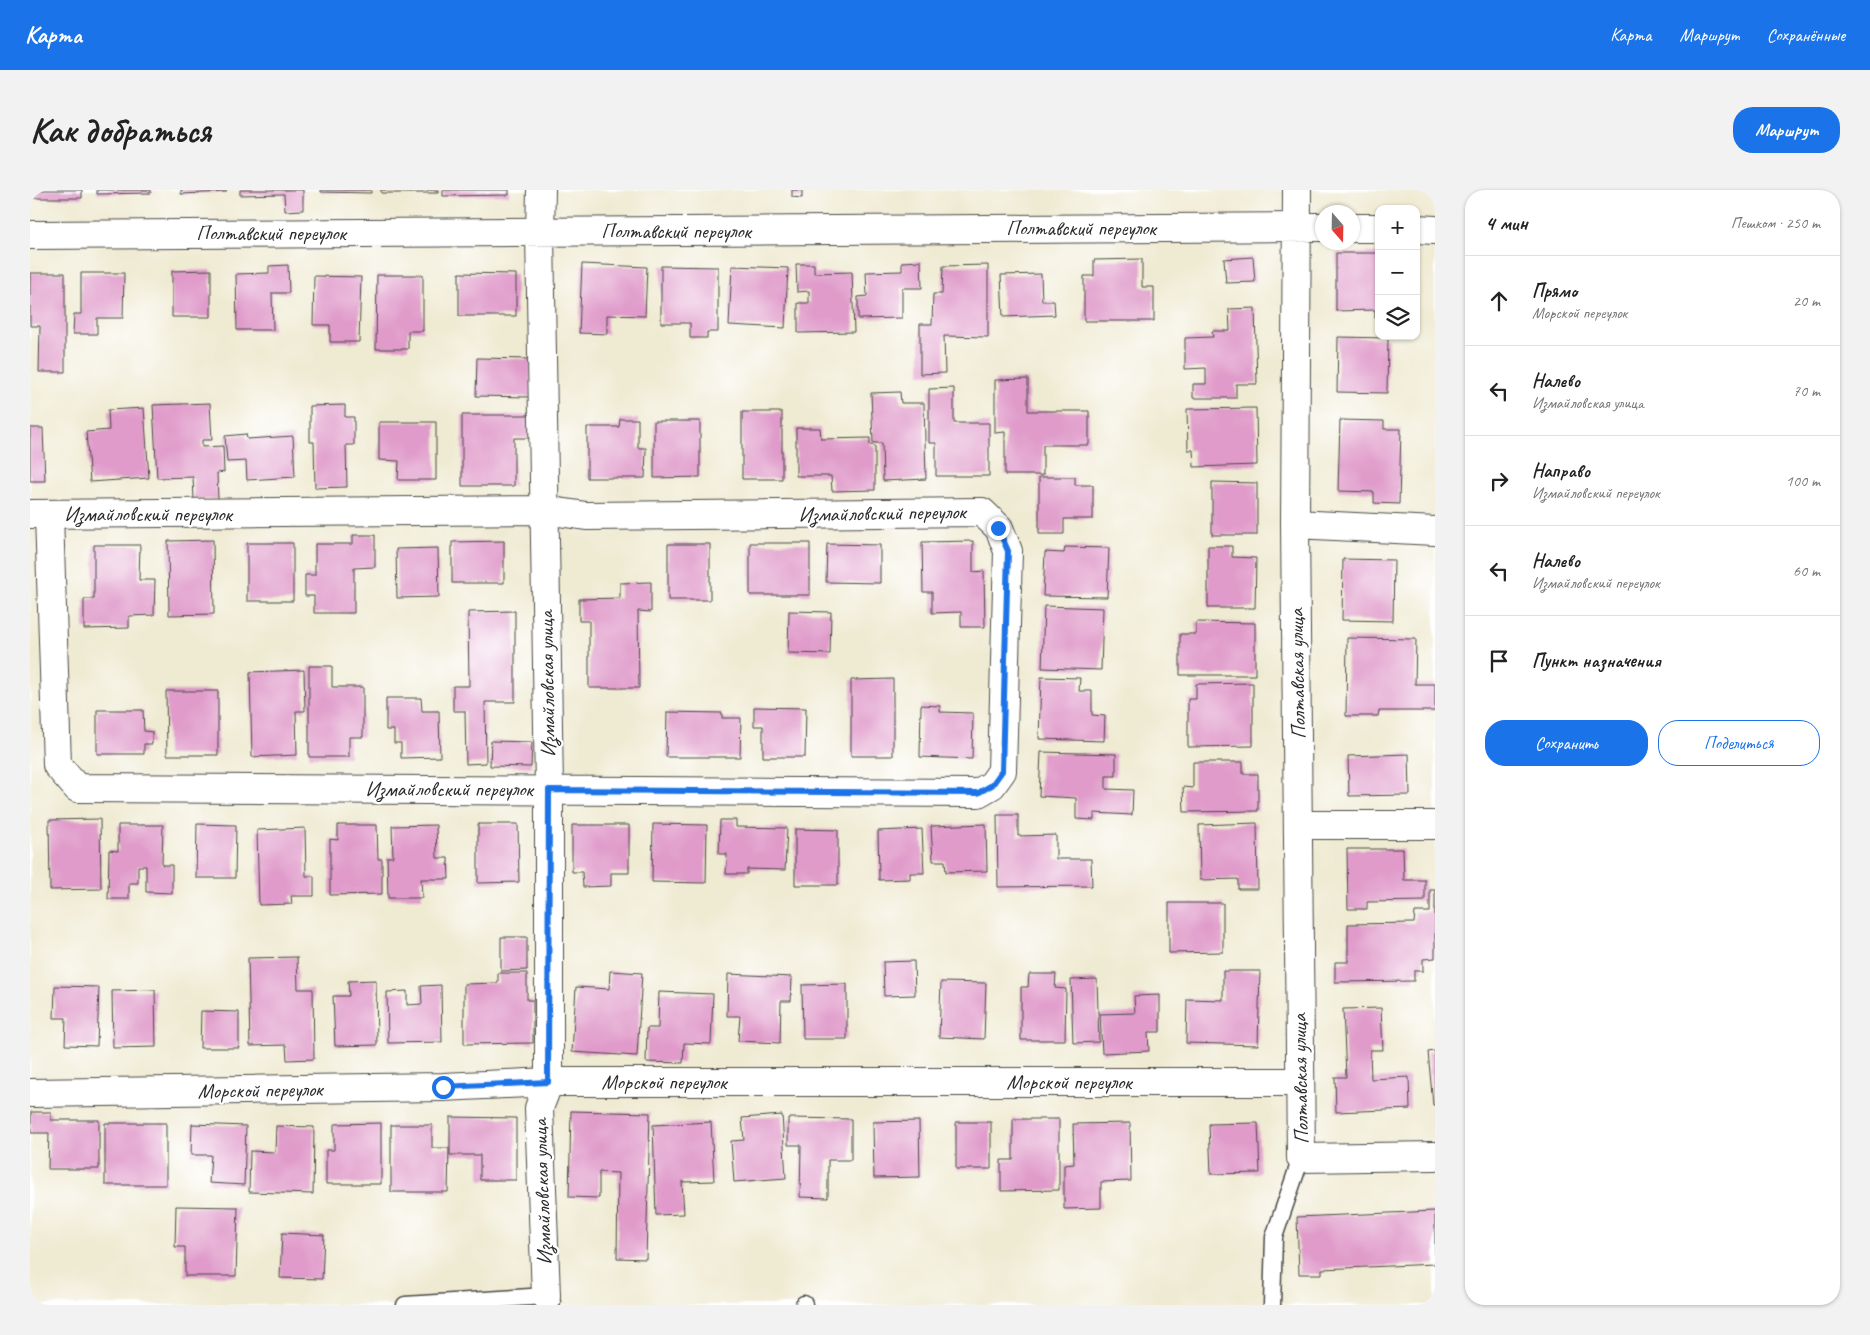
<!DOCTYPE html>
<html lang="ru">
<head>
<meta charset="utf-8">
<style>
	:root { --surface:#fff; --page:#f2f2f2; --text:#222; --muted:#767676; --line:#e0e0e0; --accent:#1a73e8 }
	body { margin:0; font-family:Caveat,sans-serif; background:var(--page); color:var(--text) }
	.controls { position:absolute; right:15px; top:15px; display:grid; overflow:hidden; border-radius:10px; box-shadow:0 1px 4px #0004 }
	.controls button { width:45px; height:45px; display:grid; place-items:center; padding:0; border:0; border-bottom:1px solid var(--line); background:var(--surface); color:var(--text); font:25px sans-serif }
	.compass { position:absolute; left:1285px; top:15px; width:45px; height:45px; border-radius:50%; background:var(--surface); box-shadow:0 1px 4px #0004; rotate:160deg }
	.stop { position:absolute; width:15px; height:15px; margin:-11px; border:4px solid #1a73e8; border-radius:50%; background:#fff }
	.stop.end { background:#1a73e8; border-color:#fff; box-shadow:0 1px 5px #0008 }
	.list { margin:0; padding:0; list-style:none }
	h2 { display:flex; justify-content:space-between; align-items:center; height:65px; margin:0; padding:0 20px; font-size:21px }
	h2 small { font-size:16px; font-weight:400; color:var(--muted) }
	.list li { display:grid; grid-template-columns:32px 1fr auto; gap:15px; align-items:center; box-sizing:border-box; height:90px; padding:0 20px; border-top:1px solid var(--line) }
	.list b { display:block; font-size:19px; white-space:nowrap }
	.list p { margin:0; font-size:16px; white-space:nowrap; color:var(--muted) }
	.list em { font-size:16px; font-style:normal; color:var(--muted) }
	.actions { display:flex; gap:10px; padding:15px 20px }
	.actions a { flex:1; padding:11px 0; border:1px solid var(--accent); border-radius:20px; text-align:center; font-size:18px; color:var(--accent) }
	.actions .main { background:var(--accent); color:#fff }
	.icon { flex:none; width:28px; height:28px; fill:none; stroke:currentColor; stroke-width:2; stroke-linecap:round; stroke-linejoin:round }
	.map { position:relative; flex:none; width:1405px; height:1115px; overflow:hidden; border-radius:20px }
	header { display:flex; align-items:center; gap:30px; box-sizing:border-box; height:70px; padding:0 25px; background:var(--accent); color:#fff }
	header strong { font-size:24px }
	nav { display:flex; gap:28px; margin-inline-start:auto; font-size:18px }
	.intro { display:flex; align-items:center; justify-content:space-between; box-sizing:border-box; height:120px; padding:0 30px }
	h1 { margin:0; font-size:35px }
	.button { padding:12px 22px; border-radius:20px; background:var(--accent); color:#fff; font-size:18px; font-weight:700 }
	main { display:flex; gap:30px; padding:0 30px }
	aside { flex:1; background:var(--surface); border-radius:20px; box-shadow:0 1px 4px #0004 }
	.map>svg:first-child { display:block }
</style>
</head>
<body>
<header>
<strong>Карта</strong>
<nav><a>Карта</a><a>Маршрут</a><a>Сохранённые</a></nav>
</header>
<div class="intro"><h1>Как добраться</h1><a class="button">Маршрут</a></div>
<main>
<div class="map">
<svg width="1405" height="1115" viewBox="0 0 1405 1115">
	<rect width="100%" height="100%" fill="#fff"/>
	<filter id="ink" filterUnits="userSpaceOnUse"><feTurbulence type="fractalNoise" baseFrequency=".02" numOctaves="2"/><feDisplacementMap in="SourceGraphic" scale="10" xChannelSelector="R" yChannelSelector="G"/><feConvolveMatrix kernelMatrix="1 2 1 2 8 2 1 2 1" color-interpolation-filters="sRGB"/></filter>
	<filter id="wash" filterUnits="userSpaceOnUse"><feTurbulence type="fractalNoise" baseFrequency=".0096" numOctaves="4" result="noise"/><feDisplacementMap in="SourceGraphic" scale="20" xChannelSelector="R" yChannelSelector="G"/><feGaussianBlur stdDeviation="1.12" result="paint"/><feColorMatrix in="noise" values="0 0 0 0 0 0 0 0 0 0 0 0 0 0 0 0 0 1.4 0 .05"/><feComposite in="paint" operator="in"/></filter>
	<g filter="url(#wash)">
		<rect width="100%" height="100%" fill="#efead2"/>
		<g id="blocks">
			<path fill="#e09bca" d="M0 0H52V8H0Z
				M67 0H121V3L67 4Z
				M151 0H196V2L151 4Z
				M210 0H273V20L255 21 254 4 210 5Z
				M291 0H341V3L291 2Z
				M351 0H408V3H351Z
				M413 0H479V5L413 6Z
				M762 0H772V8L762 7Z
				M1306 63H1349V128H1345V120L1306 121Z
				M1223 67 1225 92 1196 93 1194 69Z
				M1112 69V97H1124V131H1054V86H1064V70Z
				M891 71 892 98H872V128L828 129V107L837 106 836 82 872 81V72Z
				M552 74 617 77 615 126 577 125V144L549 143Z
				M766 74H784V83L822 82 824 142 768 143V113H779V101L767 102Z
				M258 75 259 103H242L243 140H207L206 84 239 83V76Z
				M958 75V147L914 146 915 183 890 184V134H902L903 104H912L913 76Z
				M631 76 688 77V142H677V148H660V133H631Z
				M702 76 758 78 755 138 699 135Z
				M181 80V127H142V81Z
				M0 83H35V182H9L10 136H0Z
				M51 83H94L93 128H67V144H43L44 124H51Z
				M429 83 486 84V126H429Z
				M1011 84 1012 111H1024L1025 125 973 127 971 85Z
				M347 85H393V141H378V159H346Z
				M284 86 331 87 329 152H300V135H283Z
				M1225 118 1227 194H1206V208H1163V194H1176V178L1155 179V148L1183 147 1182 141H1200L1199 119Z
				M1308 147 1358 148 1357 203 1307 202Z
				M447 168 501 169 500 207 446 206Z
				M998 189V221H1059V255H1013V285H975V242L965 243V190Z
				M924 198V233H959V286H906V253H899V199Z
				M870 202 871 213H894L896 289 853 291 852 253H843L841 203Z
				M180 213 182 250H172V257L193 256 194 282 187 283 188 309 164 310 163 287 127 288 123 215Z
				M315 215V227H324V255H316L317 297 285 298 284 252H280V216Z
				M114 218 119 288 60 292 56 242 79 240 78 220Z
				M1226 218 1227 275 1164 277 1163 260H1158L1157 219Z
				M712 222H752V289H712Z
				M432 225H500L501 248H484V296H432Z
				M590 229H608V258H616L615 288H557V237H589Z
				M1310 230 1354 231V239H1371L1369 314 1344 313V302L1308 301Z
				M624 231H670V287L624 288Z
				M349 232H406V290H368L369 271 349 270Z
				M0 238H13L15 291H0Z
				M766 238H790L791 249 840 248V255L845 256V300L802 301 801 286H766Z
				M216 244 217 249 263 246 265 287 217 290 216 271 197 272 195 246Z
				M1009 287H1045V295H1063V329H1034V344H1009Z
				M1182 292 1227 293V345H1182Z
				M323 345H345V377L324 378V423H284V406H275V385H285V354H323Z
				M183 350 184 424 139 425 138 351Z
				M474 351V393H422V352Z
				M943 351V382L954 381 955 437H931V422L902 423V402H893L892 352Z
				M217 353H263V411H217Z
				M720 353H780V405H720Z
				M638 354H680V410H638Z
				M797 354 850 355V393L796 392Z
				M64 355H110L109 390H125L124 425 99 426V438L54 439V409H64Z
				M1178 356H1202V367L1226 368 1225 418H1178Z
				M1035 357 1079 358 1077 407 1013 406 1015 362 1034 363Z
				M408 358 409 407 367 408 366 359Z
				M1313 369 1364 370 1363 431 1312 430Z
				M621 392V422L608 421 609 498H559V431H549V409L590 408V393Z
				M1014 416 1073 418 1071 480 1012 478Z
				M485 421V512H455L456 573 436 574 435 521H423V496H439L438 422Z
				M759 421 801 422 800 464 758 463Z
				M1166 432 1225 433V485H1150V444H1166Z
				M1317 448 1386 449 1385 494H1405V521H1349L1348 526H1316Z
				M279 476H302V497H333V547H319V567H279Z
				M274 480 275 521H266L267 565 222 567 220 482Z
				M1011 487 1050 488 1049 501H1062V525L1075 526 1074 551 1009 549Z
				M863 489V566H821V490Z
				M1223 493V556L1158 557V509H1166V494Z
				M136 501H188V565H137Z
				M356 508H391L392 521H409L410 567 371 568V553H364V540H356Z
				M891 515 910 516V522L943 523 942 569 890 567Z
				M724 517 776 518 775 567H733V536H724Z
				M67 520H113L114 541 122 542V554H114V564H67Z
				M637 522 692 523V528H711L710 567H636Z
				M461 551 502 552 501 577 460 576Z
				M1011 562 1086 564V586H1076V599L1103 600 1102 625 1064 623V630L1046 629V608L1009 606Z
				M1379 564 1380 605 1319 606 1318 566Z
				M1163 572H1213V584H1228V621L1154 622 1153 597 1163 598Z
				M967 625H988V646L1026 645V669H1061L1062 696 968 697Z
				M70 629 71 699 20 700 19 630Z
				M690 630H706V637L757 638 755 680 717 679V684H696L697 664H689Z
				M1227 633 1228 699H1208V689L1170 690 1169 635Z
				M167 634 206 635 205 688H166Z
				M448 634H488L489 692 448 693Z
				M623 634 677 635 676 693 622 692Z
				M956 634 957 681 916 682 915 671H903L901 636Z
				M88 635H133L132 675H142V703L116 702V676H108V693H99V709H78L79 660 88 661Z
				M308 635H347L348 669H352V704L300 705V649L308 650Z
				M406 635 407 668H418L419 689H391L392 708H358L357 667H363L362 636Z
				M542 635H599V683H581V696L553 697 552 682H542Z
				M275 638 276 686H284V706H261L262 714 229 715 227 640Z
				M765 639 808 640V695H765Z
				M892 639 894 683H880V689L849 690 848 641Z
				M1317 659H1373L1374 690H1395V711L1337 712V719H1318Z
				M1400 700H1405V768L1393 769V781H1384V791L1305 792V772H1318V734L1384 733 1385 722H1400Z
				M1139 713H1193V762L1139 763Z
				M471 747H497V780L471 781Z
				M267 767 268 799H283L284 869 257 870 256 855 220 856 218 768Z
				M884 771 885 805 854 806 853 772Z
				M580 781 612 783 607 866 542 862 546 797 579 799Z
				M1193 781H1230L1228 855 1156 853 1157 809 1193 810Z
				M468 783H497V810H503V853L434 854V794L468 793Z
				M698 784 762 787 761 811H751L750 853 708 851 710 826H697Z
				M999 784H1026L1025 798 1036 799 1035 850H991V797H998Z
				M1067 789 1069 852 1043 853 1041 790Z
				M346 790 347 855 305 856 303 806H319L318 791Z
				M911 792 956 793 954 849 909 847Z
				M817 794V849H773L772 795Z
				M411 795 412 852 358 853 357 802 377 801V815L392 814 391 796Z
				M25 796 69 797 67 856 35 855 36 828H24Z
				M125 800 126 857 83 858 82 801Z
				M629 802 683 804 681 854 654 853 653 873 616 872 617 838H628Z
				M1130 805V842H1118L1119 861 1072 863 1070 824 1105 823 1104 806Z
				M1351 818 1353 860H1340L1341 889 1379 887 1380 919 1306 922 1305 887H1316L1313 819Z
				M171 821 209 822V858H170Z
				M1405 861V915H1403L1398 862Z
				M541 921 620 923 616 1069 587 1068 588 983 569 982V1008L539 1007Z
				M1 922H21V930H69V979H18L19 943H1Z
				M752 925 756 988 704 992 701 951 714 950 712 928Z
				M420 927 486 928V990H450V965H420Z
				M758 928 821 929V970H798V1008L770 1007 771 955H758Z
				M983 929H1029V1000L971 1001V970H983Z
				M889 931 890 987 844 988 843 932Z
				M681 932 684 991 652 992 654 1024 626 1025 623 935Z
				M926 932H961V979H926Z
				M75 933H136V995H75Z
				M351 933V994H296V960H304V934Z
				M1100 933 1101 991 1071 992V1018L1034 1019V975L1044 974 1043 934Z
				M1228 933 1230 983 1181 984 1179 934Z
				M162 934 216 936 214 995 179 993 181 965H161Z
				M361 935H402V958H419L418 1002H361Z
				M246 936 284 937 283 1004 219 1002 220 961 245 962Z
				M146 1016 208 1017 206 1086H155V1057H145Z
				M1405 1021V1074L1292 1079V1084H1269L1267 1027Z
				M252 1043 294 1045 292 1089 250 1088Z"/>
		</g>
	</g>
	<g filter="url(#ink)">
		<use href="#blocks" fill-opacity="0" stroke="#484844" stroke-width="1"/>
		<g fill="none" stroke-linecap="round" stroke-linejoin="round">
			<g stroke="#484844" stroke-width="19">
				<path id="lane" d="M774 1114V1115
					M375 1115 516 1106 522 1112
					M1242 1115 1244 1047 1271 968"/>
			</g>
			<g stroke="#484844" stroke-width="30">
				<path id="street" d="M511 0 510 42 519 599V892L509 918 516 1106
					M1267 0 1265 334 1271 968 1405 966
					M1322 38H1349
					M1386 39 1405 40
					M0 45 1292 37
					M0 324 515 320 556 326 952 322 969 338 978 361 972 581 962 595 948 603 47 598 27 575 19 325
					M1265 334 1405 341
					M1268 635H1405
					M0 903 413 897 519 892H1269"/>
			</g>
			<use href="#lane" stroke="#fff" stroke-width="16"/>
			<use href="#street" stroke="#fff" stroke-width="28"/>
		</g>
	</g>
	<g fill="none" stroke-linecap="round" stroke-linejoin="round" filter="url(#ink)">
		<path stroke="#1a73e8" stroke-width="6" d="M413 897 518 892 519 600 948 603 962 595 972 581 978 361 968 338"/>
	</g>
	<g text-anchor="middle" stroke-width="4.5" stroke-linejoin="round" paint-order="stroke">
		<g font-size="21" fill="#2b2b2b" stroke="#fff">
			<text x="1051" y="45">Полтавский переулок</text>
			<text x="646" y="48">Полтавский переулок</text>
			<text x="241" y="50">Полтавский переулок</text>
			<text transform="translate(852 323) rotate(-1)" y="7">Измайловский переулок</text>
			<text x="118" y="331">Измайловский переулок</text>
			<text transform="translate(1267 484) rotate(-91)" y="7">Полтавская улица</text>
			<text transform="translate(517 494) rotate(-91)" y="7">Измайловская улица</text>
			<text x="419" y="606">Измайловский переулок</text>
			<text transform="translate(1270 889) rotate(-91)" y="7">Полтавская улица</text>
			<text x="634" y="899">Морской переулок</text>
			<text x="1039" y="899">Морской переулок</text>
			<text transform="translate(230 900) rotate(-1)" y="7">Морской переулок</text>
			<text transform="translate(512 1002) rotate(-92)" y="7">Измайловская улица</text>
		</g>
	</g>
</svg>
<div class="controls">
<button>+</button>
<button>−</button>
<button><svg class="icon" aria-label="layers" viewBox="0 0 24 24"><path d="M12 4l9 5-9 5-9-5zM3 14l9 5 9-5"/></svg></button>
</div>
<svg class="compass" viewBox="-18 -18 36 36"><path d="M0-13l5 13h-10z" fill="#e53935"/><path d="M0 13l5-13h-10z" fill="#767676"/></svg>
<div class="stop" style="left:413px;top:897px"></div>
<div class="stop end" style="left:968px;top:338px"></div>
</div>
<aside>
<h2>4 мин<small>Пешком · 250 m</small></h2>
<ul class="list">
<li><svg class="icon" aria-label="ahead" viewBox="0 0 24 24"><path d="M12 20V5M6 11l6-6 6 6"/></svg><div><b>Прямо</b><p>Морской переулок</p></div><em>20 m</em></li>
<li><svg class="icon" aria-label="left" viewBox="0 0 24 24"><path d="M17 20v-9H6M10 6l-5 5 5 5"/></svg><div><b>Налево</b><p>Измайловская улица</p></div><em>70 m</em></li>
<li><svg class="icon" aria-label="right" viewBox="0 0 24 24"><path d="M7 20v-9h11M14 6l5 5-5 5"/></svg><div><b>Направо</b><p>Измайловский переулок</p></div><em>100 m</em></li>
<li><svg class="icon" aria-label="left" viewBox="0 0 24 24"><path d="M17 20v-9H6M10 6l-5 5 5 5"/></svg><div><b>Налево</b><p>Измайловский переулок</p></div><em>60 m</em></li>
<li><svg class="icon" aria-label="arrive" viewBox="0 0 24 24"><path d="M6 21V4h12l-3 4 3 4H6"/></svg><div><b>Пункт назначения</b></div></li>
</ul>
<div class="actions"><a class="main">Сохранить</a><a>Поделиться</a></div>
</aside>
</main>
</body>
</html>
